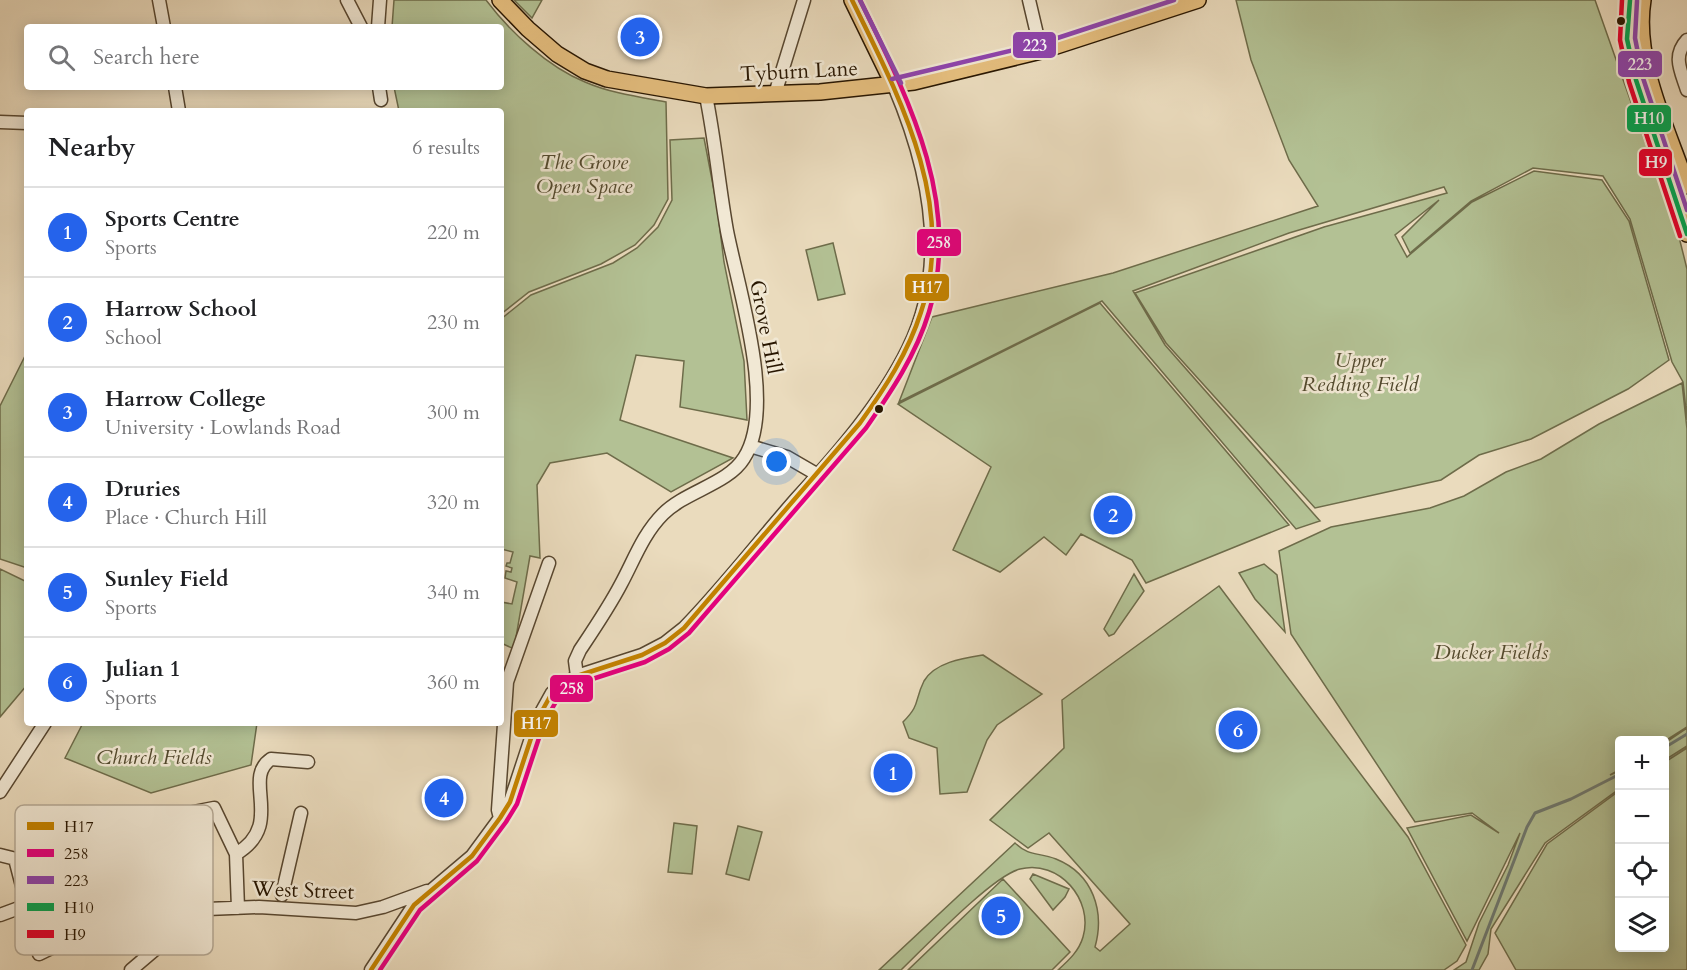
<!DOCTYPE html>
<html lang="en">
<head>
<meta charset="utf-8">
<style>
	:root { --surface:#fff; --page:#f6f6f6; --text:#202124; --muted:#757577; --line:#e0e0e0; --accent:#2563eb }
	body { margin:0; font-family:Cardo,serif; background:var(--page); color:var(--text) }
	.controls { position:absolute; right:18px; bottom:18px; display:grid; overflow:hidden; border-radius:6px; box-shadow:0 3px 15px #0003 }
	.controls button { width:54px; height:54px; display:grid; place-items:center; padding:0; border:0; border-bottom:2px solid var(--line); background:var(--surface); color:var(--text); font:30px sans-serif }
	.you { position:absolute; left:777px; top:462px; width:21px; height:21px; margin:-15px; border:4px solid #fff; border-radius:50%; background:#1a73e8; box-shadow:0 0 0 9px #1a73e833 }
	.badge { display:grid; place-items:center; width:39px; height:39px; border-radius:50%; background:var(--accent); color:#fff; font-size:20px; font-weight:700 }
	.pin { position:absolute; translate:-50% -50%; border:3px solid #fff; box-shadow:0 2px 6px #0006 }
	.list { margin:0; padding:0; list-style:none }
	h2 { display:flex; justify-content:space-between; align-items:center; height:78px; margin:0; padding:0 24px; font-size:26px }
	h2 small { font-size:20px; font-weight:400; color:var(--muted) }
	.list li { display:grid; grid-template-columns:39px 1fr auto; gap:18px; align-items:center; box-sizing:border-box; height:90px; padding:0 24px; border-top:2px solid var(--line) }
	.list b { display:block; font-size:22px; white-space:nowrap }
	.list p { margin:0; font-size:20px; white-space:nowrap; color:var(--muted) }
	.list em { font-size:20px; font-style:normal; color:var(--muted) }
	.icon { flex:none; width:33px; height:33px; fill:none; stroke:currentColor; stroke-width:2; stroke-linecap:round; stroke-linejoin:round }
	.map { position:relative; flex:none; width:1687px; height:970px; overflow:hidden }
	.search { position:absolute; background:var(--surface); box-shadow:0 3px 15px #0003; left:24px; top:24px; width:480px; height:66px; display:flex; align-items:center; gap:15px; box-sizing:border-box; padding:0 21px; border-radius:6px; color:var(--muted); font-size:22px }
	.panel { position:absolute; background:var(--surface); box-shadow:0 3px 15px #0003; left:24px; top:108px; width:480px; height:618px; border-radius:6px }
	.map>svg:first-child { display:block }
</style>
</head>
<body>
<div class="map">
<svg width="1687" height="970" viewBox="0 0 1687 970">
	<rect width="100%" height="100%" fill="#eadbbd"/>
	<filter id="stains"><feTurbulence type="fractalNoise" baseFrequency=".00333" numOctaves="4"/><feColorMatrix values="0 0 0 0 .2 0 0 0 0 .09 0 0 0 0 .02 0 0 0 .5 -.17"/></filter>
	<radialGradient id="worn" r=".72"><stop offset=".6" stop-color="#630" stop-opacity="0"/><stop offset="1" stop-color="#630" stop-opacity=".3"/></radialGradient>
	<path fill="#b3c194" stroke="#6e6c4a" stroke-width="1.5" d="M394 0H486C510 32 548 67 585 82 610 93 639 97 666 102L668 199 654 225 635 245 601 264 529 292 501 314V111H399L394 87H501V27H392Z
		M514 0H542L532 18Z
		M1236 0H1595L1680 241 1687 269V420L1683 382 1672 362 1630 219 1603 176 1533 168 1471 201 1410 253 1402 237 1439 200 1395 235 1407 257 1472 202 1534 171 1602 180 1629 221 1669 360 1628 389 1531 439 1479 455 1441 480 1315 508 1166 343 1135 293 1324 227 1447 193 1444 187 1289 233 1133 291 1165 345 1320 521 1296 529 1102 301 899 402 932 317 1113 273 1318 206 1289 160 1251 60Z
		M704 138 717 206 724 262 744 361 747 420 680 407 684 361 636 355 620 420 733 458 671 492 607 453 550 463 537 485 540 558 530 556 514 649 501 643V602L512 604 517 582 505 578 506 571 511 572 512 568 506 566 507 563H510L513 552 501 549V319L531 295 613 263 637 248 658 227 672 200 670 140Z
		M833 243 845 294 818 300 806 250Z
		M1100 303 1289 525 1146 583 1132 560 1081 534 1066 555 1044 537 1000 572 953 550 991 467 898 404Z
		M27 352V568L0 559V406Z
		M1682 383 1687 429V727L1665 741 1620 740 1619 770 1610 775 1619 771V789L1545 843 1491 929 1488 954 1479 970H1454L1466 962 1479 923 1508 865 1520 833 1467 941 1407 828 1471 815 1499 833 1472 813 1415 822 1291 634 1279 551 1331 527 1430 508 1464 496 1506 472 1541 459 1599 424Z
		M1264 564 1277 575 1285 632 1255 599 1239 573Z
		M0 569 27 582V685L0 717Z
		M1134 574 1144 591 1114 634 1109 636 1104 629Z
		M1219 586 1408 837 1466 945 1457 961 1444 970H1058C1069 960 1079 951 1083 937 1094 900 1059 859 1020 869 992 876 925 947 901 970H879L1015 843C1030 857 1038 852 1056 859 1093 874 1105 911 1095 947L1100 951 1130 924 1049 833 1028 848 990 820 1064 748 1062 700Z
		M983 655 1042 694 997 725 987 740 967 792 940 794 937 748 909 738 903 722C921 704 914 701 924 681 935 662 964 658 983 655Z
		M83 723H257L251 765 151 793 65 758Z
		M1687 728V746L1665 760V743Z
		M1687 748V970H1516L1495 933 1547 844 1619 791 1620 948H1664L1665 762Z
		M674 823 697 826 692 874 668 872Z
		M738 826 762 832 749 880 726 874Z
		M1033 874 1069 889 1065 897 1053 910 1030 879Z
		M1003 879 1070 952 1052 970H908Z"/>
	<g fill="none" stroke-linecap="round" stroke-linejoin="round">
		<path stroke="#6d7870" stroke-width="3" d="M1664 748 1687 734
			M1472 970 1527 827 1535 813 1571 799 1620 774"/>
		<g stroke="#584730" stroke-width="15">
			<path id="minor" d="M159 0 164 27
				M347 0 361 27
				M1029 0 1041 51
				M378 27 380 0
				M1687 40C1672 56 1681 71 1687 90
				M175 87 179 111
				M379 87 381 100
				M775 94 804 0
				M0 122 27 123
				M750 446 787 457 818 475
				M577 676 575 661 580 650C594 629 609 607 621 584 634 560 643 534 663 514 686 491 728 484 744 458 777 407 738 288 727 231 719 186 715 140 706 96
				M0 792 45 723
				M178 815 214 808 236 854
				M500 818 498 810 507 682 549 563
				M0 855 177 899 197 907
				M282 895 301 813
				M238 908 236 854C286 824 241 779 271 759L308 762
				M207 909 259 907 356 913 383 907 427 891
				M0 915 27 905 15 859
				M39 954 142 904 149 893
				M131 970 198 913
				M371 970 414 905 472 856 500 818 510 802 537 720 552 693 577 676 642 655 665 643 684 628C724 587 759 541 797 498 838 453 881 404 908 349 950 265 929 168 894 86"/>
		</g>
		<g stroke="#281601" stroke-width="18">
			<path id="major" d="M500 0 528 29 557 54 585 71 607 79 706 96 820 92 914 82 1041 51 1198 0
				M852 0 894 86
				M1630 0 1627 39 1636 80 1687 234
				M1643 0C1633 60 1668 130 1687 186"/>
		</g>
		<use href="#minor" stroke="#f1e8d4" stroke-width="12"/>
		<use href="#major" stroke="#e5be7e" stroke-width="15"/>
		<g stroke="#f1e8d4" stroke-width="9">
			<path id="bus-1" d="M371 970 414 905 472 856 500 818 510 802 537 720 552 693 577 676 642 655 665 643 684 628 860 423C885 388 908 353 921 312 958 205 898 94 852 0"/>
		</g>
		<g stroke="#f1e8d4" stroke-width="9">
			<path id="bus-2" d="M380 970 420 910 477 861 506 822 517 804 544 723 558 698 580 683 645 662 669 649 689 633 866 428C891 392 916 355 929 312 963 203 907 96 860 0"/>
		</g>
		<g stroke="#f1e8d4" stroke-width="9">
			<path id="bus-3" d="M860 0 901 83
				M1637 1 1635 38 1643 78 1687 210
				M892 79 1039 44 1174 0"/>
		</g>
		<g stroke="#f1e8d4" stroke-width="9">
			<path id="bus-4" d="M1630 0 1627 39 1636 80 1687 234"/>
		</g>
		<g stroke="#f1e8d4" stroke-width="9">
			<path id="bus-5" d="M1622 0 1620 40 1629 82 1680 236"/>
		</g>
		<use href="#bus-1" stroke="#c38200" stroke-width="4.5"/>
		<use href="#bus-2" stroke="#e5007d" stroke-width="4.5"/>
		<use href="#bus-3" stroke="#8e44ad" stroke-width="4.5"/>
		<use href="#bus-4" stroke="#00a651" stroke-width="4.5"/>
		<use href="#bus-5" stroke="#e4002b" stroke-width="4.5"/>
	</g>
	<g fill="#281601" stroke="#f1e8d4" stroke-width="2">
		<circle cx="1621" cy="21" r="5"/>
		<circle cx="879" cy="409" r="5"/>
	</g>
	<g text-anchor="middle" stroke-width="5" stroke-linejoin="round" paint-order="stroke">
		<g font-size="21" fill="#281601" stroke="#f1e8d4">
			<text transform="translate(799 71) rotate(-3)" y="7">Tyburn Lane</text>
			<text transform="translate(766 327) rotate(79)" y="7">Grove Hill</text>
			<text transform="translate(303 890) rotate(2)" y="7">West Street</text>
		</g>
		<g font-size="21" font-style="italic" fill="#52492d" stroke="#f1e8d4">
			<text x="584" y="169">The Grove<tspan x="584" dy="24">Open Space</tspan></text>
			<text x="1360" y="367">Upper<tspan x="1360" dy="24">Redding Field</tspan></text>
			<text x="1491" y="659">Ducker Fields</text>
			<text x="154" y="764">Church Fields</text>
		</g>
	</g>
	<rect x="15" y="805" width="198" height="150" rx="9" fill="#f1e8d4" stroke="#b5a995" stroke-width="1.5"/>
	<rect x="27" y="822" width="27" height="8" fill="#c38200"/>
	<rect x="27" y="849" width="27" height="8" fill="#e5007d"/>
	<rect x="27" y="876" width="27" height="8" fill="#8e44ad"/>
	<rect x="27" y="903" width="27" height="8" fill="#00a651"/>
	<rect x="27" y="930" width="27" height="8" fill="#e4002b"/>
	<g font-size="16" fill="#281601">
		<text x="64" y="832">H17</text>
		<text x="64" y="859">258</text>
		<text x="64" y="886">223</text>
		<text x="64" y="913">H10</text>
		<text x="64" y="940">H9</text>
	</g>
	<g stroke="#f1e8d4" stroke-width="2">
		<rect x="1012" y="31" width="45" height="28" rx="6" fill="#8e44ad"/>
		<rect x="1617" y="50" width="46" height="28" rx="6" fill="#8e44ad"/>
		<rect x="1626" y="104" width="46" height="29" rx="6" fill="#00a651"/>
		<rect x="1638" y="148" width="35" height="29" rx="6" fill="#e4002b"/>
		<rect x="916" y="228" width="46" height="29" rx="6" fill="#e5007d"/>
		<rect x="904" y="273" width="46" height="29" rx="6" fill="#c38200"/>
		<rect x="549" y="674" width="45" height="29" rx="6" fill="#e5007d"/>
		<rect x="513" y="709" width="46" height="29" rx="6" fill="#c38200"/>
	</g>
	<g font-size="16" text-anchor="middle" font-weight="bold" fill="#fff">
		<text x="1035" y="51">223</text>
		<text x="1640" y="70">223</text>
		<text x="1649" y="124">H10</text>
		<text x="1656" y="168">H9</text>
		<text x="939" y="248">258</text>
		<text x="927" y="293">H17</text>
		<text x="572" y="694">258</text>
		<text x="536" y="729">H17</text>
	</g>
	<rect width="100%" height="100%" filter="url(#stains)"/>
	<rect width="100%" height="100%" fill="url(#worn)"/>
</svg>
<div class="controls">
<button>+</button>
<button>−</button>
<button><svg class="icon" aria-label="locate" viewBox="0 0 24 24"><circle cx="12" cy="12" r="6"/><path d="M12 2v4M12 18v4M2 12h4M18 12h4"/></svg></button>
<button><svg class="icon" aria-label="layers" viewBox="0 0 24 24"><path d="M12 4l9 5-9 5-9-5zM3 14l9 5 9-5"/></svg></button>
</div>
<div class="you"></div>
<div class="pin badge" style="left:893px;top:773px">1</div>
<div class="pin badge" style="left:1113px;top:515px">2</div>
<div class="pin badge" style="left:640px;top:37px">3</div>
<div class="pin badge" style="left:444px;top:798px">4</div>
<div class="pin badge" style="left:1001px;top:916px">5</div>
<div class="pin badge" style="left:1238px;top:730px">6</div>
<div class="search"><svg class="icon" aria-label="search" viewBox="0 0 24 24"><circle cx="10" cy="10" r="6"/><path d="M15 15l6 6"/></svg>Search here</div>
<section class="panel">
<h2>Nearby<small>6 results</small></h2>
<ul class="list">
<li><span class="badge">1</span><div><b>Sports Centre</b><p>Sports</p></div><em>220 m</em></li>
<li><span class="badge">2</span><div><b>Harrow School</b><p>School</p></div><em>230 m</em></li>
<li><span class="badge">3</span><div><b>Harrow College</b><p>University · Lowlands Road</p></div><em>300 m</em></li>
<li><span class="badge">4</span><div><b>Druries</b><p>Place · Church Hill</p></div><em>320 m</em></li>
<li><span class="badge">5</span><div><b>Sunley Field</b><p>Sports</p></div><em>340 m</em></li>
<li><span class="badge">6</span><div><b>Julian 1</b><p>Sports</p></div><em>360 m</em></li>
</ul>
</section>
</div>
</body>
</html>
